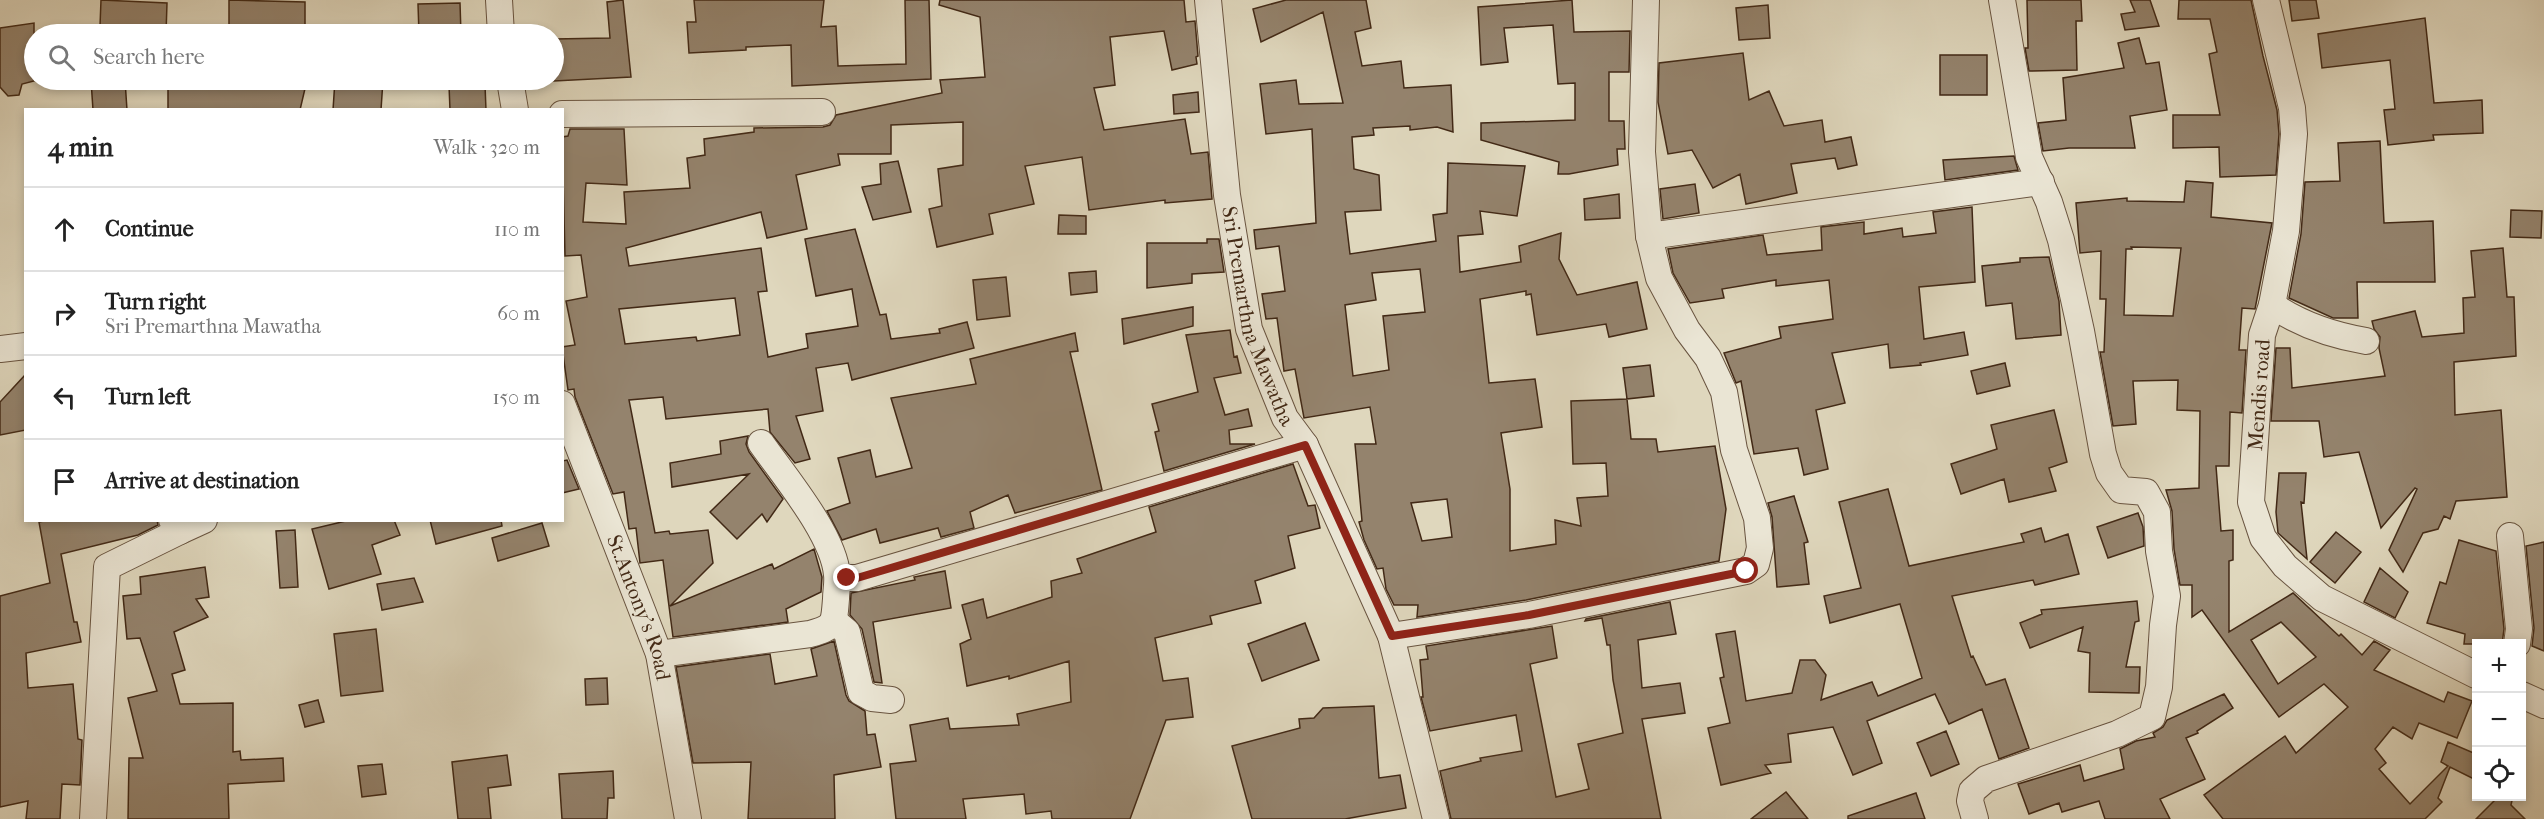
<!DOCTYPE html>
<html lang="en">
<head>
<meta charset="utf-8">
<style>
	:root { --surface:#fff; --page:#f6f6f6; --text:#222; --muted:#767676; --line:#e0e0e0 }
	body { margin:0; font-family:"IM FELL French Canon",serif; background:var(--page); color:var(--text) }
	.controls { position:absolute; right:18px; bottom:18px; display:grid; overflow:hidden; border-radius:0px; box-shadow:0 3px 9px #0003 }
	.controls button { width:54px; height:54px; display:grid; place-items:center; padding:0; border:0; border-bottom:2px solid var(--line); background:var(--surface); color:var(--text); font:30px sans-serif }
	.stop { position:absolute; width:18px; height:18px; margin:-14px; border:4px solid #8f2418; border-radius:50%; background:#fff }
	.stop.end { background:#8f2418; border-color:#fff; box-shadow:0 2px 6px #0008 }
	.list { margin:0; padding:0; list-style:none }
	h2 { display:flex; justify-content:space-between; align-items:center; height:78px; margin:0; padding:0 24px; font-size:26px }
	h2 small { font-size:20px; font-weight:400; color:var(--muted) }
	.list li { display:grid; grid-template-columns:39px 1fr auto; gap:18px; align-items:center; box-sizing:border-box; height:84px; padding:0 24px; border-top:2px solid var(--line) }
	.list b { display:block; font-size:22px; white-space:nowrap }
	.list p { margin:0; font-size:20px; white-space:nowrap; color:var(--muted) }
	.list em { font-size:20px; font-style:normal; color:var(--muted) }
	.icon { flex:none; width:33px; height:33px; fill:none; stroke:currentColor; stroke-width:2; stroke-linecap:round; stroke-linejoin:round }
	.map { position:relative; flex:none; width:2544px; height:819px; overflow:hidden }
	.search { position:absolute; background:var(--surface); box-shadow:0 3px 9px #0003; left:24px; top:24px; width:540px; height:66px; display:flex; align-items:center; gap:15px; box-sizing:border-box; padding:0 21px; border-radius:33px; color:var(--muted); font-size:22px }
	.panel { position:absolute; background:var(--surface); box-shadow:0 3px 9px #0003; left:24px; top:108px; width:540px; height:414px; border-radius:0px }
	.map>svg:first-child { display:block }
</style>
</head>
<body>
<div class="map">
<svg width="2544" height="819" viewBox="0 0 2544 819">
	<rect width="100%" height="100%" fill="#dfd7bd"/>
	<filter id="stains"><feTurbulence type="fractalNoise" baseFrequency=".00333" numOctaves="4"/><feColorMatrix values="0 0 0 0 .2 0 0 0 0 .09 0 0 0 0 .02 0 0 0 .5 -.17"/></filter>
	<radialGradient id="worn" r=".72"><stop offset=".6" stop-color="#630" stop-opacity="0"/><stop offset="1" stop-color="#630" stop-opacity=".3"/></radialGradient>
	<path fill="#94836d" stroke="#422916" stroke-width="1.5" fill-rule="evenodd" d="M101 0 167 3 166 34H137V27L100 26Z
		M229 0 305 2V34H229Z
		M623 0 631 77 554 81V39L610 38 607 2Z
		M694 0H824L821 27 836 26 838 66 906 64 905 0H929L931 79 792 86 791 45 746 47V50L689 53 687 22H696Z
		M940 0H1184L1186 22 1195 21 1198 56 1196 57 1197 64 1172 70 1164 31 1110 37 1115 85 1094 88 1104 130 1185 119 1191 154 1208 152 1212 199 1165 203V200L1089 210 1082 157 1025 166 1034 204 989 214 993 234 937 247 929 209 942 206 938 169 963 165V122L891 125V154H838L840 165 796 175 807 229 767 238 761 212 626 248 629 266 761 248 767 291 758 292 768 357 808 348 806 334 858 326 852 289 816 296 805 239 855 229 880 315 886 314 891 339 940 333 939 329 967 322 974 348 852 380 848 363 816 368 823 411 796 416 810 459 795 463 770 432 768 409 666 419 663 397 629 400 655 533 669 531 670 534 708 530 713 563 670 606 772 564 774 569 814 549 822 577 821 592 786 609 788 622 673 637 663 560 640 563 636 528 629 529 624 492 613 494 575 397 574 389 568 390 562 347 575 345 566 301 587 297 581 255 565 256 562 137 568 136 570 129H624L627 185 586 183 583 222 626 224 624 192 690 188 687 158 705 155 704 139 754 132V128L823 127 830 125 836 115 942 93 940 80 985 77 980 17 939 5ZM735 298 740 335 697 341 696 337 625 344 619 309Z
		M1286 0H1366L1371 28 1355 32 1362 66 1401 61 1404 88 1451 85 1453 132 1437 127 1410 130V126L1373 128 1374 135 1352 137 1354 169 1379 175 1381 210 1345 212 1350 254 1436 241 1433 215 1447 213 1448 163 1525 166 1517 216 1480 211 1483 234 1458 236 1460 272 1521 262 1519 246 1561 233 1559 259 1577 295 1637 282 1647 329 1609 337 1606 324 1537 335 1531 294 1526 295V291L1480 299 1489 383 1535 379 1542 427 1501 433 1510 489V551L1556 544 1555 520 1581 526 1577 498 1608 496 1606 463 1573 464 1571 401 1627 399 1623 368 1650 365 1654 396 1627 399 1631 439H1656L1658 452 1715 446 1726 509 1719 561 1526 600 1417 617 1418 605H1394L1386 589 1383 568 1377 569 1364 540 1359 522 1362 521 1355 444H1376L1370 407 1304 418 1295 369 1284 371 1277 318 1266 319 1262 294 1285 291 1279 246 1256 249 1254 230 1316 223 1312 129 1266 134 1260 84 1296 80 1299 104 1343 103 1323 12 1261 42 1253 9ZM1420 269 1425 312 1383 316 1389 370 1353 376 1345 305 1376 300 1372 273ZM1447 499 1452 537 1422 541 1411 503Z
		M1572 0 1574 32 1630 31 1629 72H1609V121H1624L1625 149H1617L1618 165 1569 174H1558L1559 162 1481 140V123L1575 120V83L1558 84 1553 25 1504 28 1508 62 1481 65 1478 7Z
		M2027 0H2081L2082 21H2076L2077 70 2029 71 2025 48H2028Z
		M2130 0H2150L2159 26 2125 30 2121 14 2135 12Z
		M2179 0H2251L2263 56 2277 110 2279 134 2276 175 2220 177 2219 147 2173 148V115H2220L2209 54 2217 52 2210 19H2178Z
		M2289 0H2316L2319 18 2292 21Z
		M460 3 461 34H419L418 4Z
		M1768 5 1770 38 1739 40 1736 8Z
		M2425 18 2434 103 2482 100 2483 133 2433 135 2434 140 2388 145 2384 110 2395 109 2390 60 2322 68 2318 34Z
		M34 23V81L22 84 19 95 8 96 0 87V28Z
		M2139 38 2146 64 2159 62 2167 110 2130 116 2135 148H2069L2043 151 2038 123 2066 120 2063 78 2124 68 2118 43Z
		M1743 53 1749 100 1769 91 1784 126 1822 120 1825 142 1851 137 1857 165 1838 169 1835 158 1791 164 1797 193 1746 204 1740 174 1713 188 1692 150 1668 154 1658 102 1659 63Z
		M1940 55H1987V95H1940Z
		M91 80H125L127 110H93Z
		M259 80H307L300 110H168V81L259 84Z
		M335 80H383L381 110H333Z
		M449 85H485L486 110H450Z
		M1198 92 1199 112 1174 114 1173 95Z
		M2380 141 2384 223 2433 221 2435 282H2357L2358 318H2333L2289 298 2301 234 2305 182 2340 181 2338 143Z
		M2014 156 2018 170 1945 180 1943 160Z
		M898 161 911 212 873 220 862 187 881 184 880 164Z
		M2186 181 2213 183 2211 217 2272 223 2255 309 2242 308 2239 350H2246L2242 413 2230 412 2229 466H2216L2221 531 2233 530V560L2229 561V632L2293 593 2339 636 2341 634 2362 655 2374 641 2390 650 2374 670 2444 702 2448 692 2472 701 2457 738 2419 723 2412 739 2393 727 2375 749 2386 763 2379 769 2410 804 2448 766 2441 762 2448 742 2476 754V780L2450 767 2438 798 2442 802 2425 819H2223L2204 795 2285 736 2296 753 2348 707 2324 684 2279 717 2202 610 2192 617V585H2180L2174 549 2172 511 2166 490 2199 488 2200 411 2177 410 2178 380 2133 381 2136 424 2113 426 2100 352H2104L2106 299H2100L2101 251 2080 253 2076 203 2127 198V201L2184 202ZM2131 247 2181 248 2173 316 2124 315 2126 249H2132ZM2281 622 2316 657 2278 684 2251 640Z
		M1695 184 1699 213 1663 219 1660 189Z
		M1619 194 1620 218 1585 220 1584 199Z
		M1972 207 1975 282 1919 287 1924 339 1964 332 1968 355 1920 363 1921 365 1890 368 1888 344 1832 353 1845 403 1816 410 1828 469 1804 475 1798 448 1754 454 1741 381 1736 383 1724 353 1781 338 1779 327 1833 319 1829 280 1776 286V280L1722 289 1724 298 1690 303 1673 273 1668 249 1763 235 1767 255 1822 250 1821 227 1864 222V234L1902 228 1903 237 1936 233 1933 212Z
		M2511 210 2542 211 2541 238 2510 237Z
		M1059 215 1086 216V234H1058Z
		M1207 239H1219L1224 272 1192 274V283L1147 288V243H1207Z
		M2503 248 2507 297H2514L2516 356 2454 362 2455 415 2501 410 2507 497 2456 501 2450 519 2444 516 2438 529 2423 533 2403 572 2389 550 2417 489 2415 488 2381 528 2359 452 2324 457 2319 421H2271L2276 348H2290L2292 388 2385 376 2379 348 2380 337 2374 329 2372 321 2415 311 2422 337 2464 333 2463 298 2475 297 2471 251Z
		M2049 257 2059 301 2061 335 2016 339 2012 303 1986 306 1982 266 2020 262V258Z
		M1096 271 1097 292 1071 295 1069 273Z
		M1006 277 1010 316 977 320 973 280Z
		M1193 307V326L1124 344 1122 319Z
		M1230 330 1234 357 1237 356 1241 373 1214 378 1225 415 1248 409 1252 426 1229 430 1230 444H1255L1164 471 1155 432 1159 431 1152 404 1198 392 1186 335Z
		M1075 333 1078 351 1070 352 1102 490 1015 513 1008 495 970 512 974 528 941 537 938 528 880 543 876 529 842 540 827 511 850 503 838 458 870 450 876 477 912 468 891 398 976 384 970 359Z
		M2005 363 2010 386 1977 394 1971 371Z
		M26 374V430L0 435V402Z
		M2054 410 2067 462 2049 468 2056 491 2009 502 2004 479 1961 494 1951 464 1997 449 1991 425Z
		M748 436 746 444 749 452 783 499 767 522 762 514 737 539 710 512 749 474 672 487 670 463 721 454 720 441Z
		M567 460 579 489 562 493V461Z
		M1293 464 1308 506 1315 505 1320 528 1288 536 1295 568 1255 581 1261 603 1210 616 1212 624 1155 638 1163 681 1188 678 1193 717 1166 720 1130 819H1052L1051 811 1026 814 1024 794 963 799 966 819H896L890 764 916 761 910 725 948 718 950 729 1019 725 1017 714 1071 702 1069 661 1009 679V676L967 686 960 644 971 639 962 605 983 599 987 618 1052 597 1051 581 1082 573 1077 559 1156 532 1149 507Z
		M2279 473H2306L2304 503 2301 502 2307 559 2278 533 2276 512Z
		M1888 489 1909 566 2024 542 2021 534 2041 528 2045 542 2068 534 2079 574 2035 585 2033 580 1952 596 1971 657 1973 656 1986 685 2005 679 2029 748 1999 759 1982 709 1949 724 1935 694 1867 721 1882 763 1853 775 1833 727 1788 734 1791 762 1765 765 1771 773 1721 785 1708 728 1730 723 1720 678 1724 677 1716 634 1735 631 1746 701 1792 693 1800 660H1815L1826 675 1821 700 1872 682 1878 696 1922 678 1900 604 1830 623 1824 596 1861 588 1839 502Z
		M1794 496 1808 542 1804 543 1809 584 1777 587 1772 517 1768 503Z
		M2138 513 2143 527 2144 546 2108 558 2097 527Z
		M49 520H157L158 525 138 535 61 554 74 622H77L81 642 26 653 28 688 73 684 78 739 82 740 80 785 62 784 60 819H26L28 801 0 807V596L50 583 39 522Z
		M350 520H394L400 535 372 545 381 574 329 589 312 529Z
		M430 520H501L502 526 436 544Z
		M542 523 549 546 498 561 492 538Z
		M295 530 298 587 280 588 276 531Z
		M2336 532 2361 552 2335 583 2310 562Z
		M2459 540 2496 551 2504 629 2502 644H2464L2465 634 2427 623 2440 582 2446 584Z
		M2544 542V651L2532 646 2534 628 2526 546Z
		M205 567 209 597 196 599 208 617 174 632 185 670 172 674 180 704 233 703V752L240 751 241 760 283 758 284 781 228 784 229 819H128L129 758H143L128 698 157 691 140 638 127 639 123 596 141 594 140 577Z
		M2380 568 2408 592 2395 618 2364 602Z
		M945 571 951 608 873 622 882 683 874 682 862 629 850 615 851 593 915 580 914 577Z
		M414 578 423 602 382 610 377 584Z
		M2137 601 2139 621 2135 622 2126 667H2140L2139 693 2089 692 2090 653 2078 651 2083 627 2030 648 2020 623 2042 614 2041 610Z
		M1670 602 1676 634 1638 640 1642 688 1680 683 1685 713 1642 719 1661 819H1451L1440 771 1481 761 1480 758 1522 751 1516 715 1430 731 1421 697H1423L1420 660 1428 659 1426 646 1552 626 1557 658 1530 664 1556 797 1589 789 1578 744 1623 733 1613 680 1610 645H1607L1602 618 1585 621 1586 619Z
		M1305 623 1319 660 1262 681 1248 644Z
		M376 629 383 691 341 696 334 634Z
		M834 641 846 695 849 701 865 711 867 735 875 734 881 767 834 775 835 819H748L751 762 693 763 676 667 770 654 775 684 817 676 811 649Z
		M607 678 608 704 586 705 585 679Z
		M2224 694 2233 708 2197 731 2198 733 2186 738 2205 779 2160 799 2170 819H2105L2099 801 2062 812 2059 803 2029 814 2018 784 2080 765 2084 781 2124 769 2120 749 2136 741 2155 737 2153 733 2163 727 2167 720Z
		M318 700 324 722 305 727 299 705Z
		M1374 706 1379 778 1400 775 1406 808 1345 819H1252L1232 746 1300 728 1299 719 1314 718 1323 708Z
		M1946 731 1959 764 1931 776 1917 743Z
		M507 755 511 785 488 788 491 819H458L452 762Z
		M382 764 386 794 362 797 358 766Z
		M613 771 614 798H608L607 819H562L559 774Z
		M1786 792 1808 819H1751Z
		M1916 793 1925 819H1848V816Z
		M2499 796H2513L2511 805 2525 819H2476Z"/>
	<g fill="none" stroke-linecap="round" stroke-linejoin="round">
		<g stroke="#695440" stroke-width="28">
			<g id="minor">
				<path d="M499 0 501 34"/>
				<path id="s1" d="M1208 0 1227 195 1249 329 1285 418 1305 445 1391 636 1436 819"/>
				<path d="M2266 0 2292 108 2294 134 2286 231 2272 305 2262 335 2251 502 2263 538 2285 566 2322 598 2476 675"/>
				<path d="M510 80 515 110"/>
				<path d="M562 114 822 112"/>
				<path d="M1649 236 2041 182"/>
				<path d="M2272 305C2301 325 2331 335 2366 341"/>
				<path d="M0 349 26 346"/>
				<path id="s2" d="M562 404 659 654 688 819"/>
				<path d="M180 531 204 520"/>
				<path d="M2510 536 2519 629 2517 644"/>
				<path d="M838 575 847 578H857L1305 445"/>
				<path d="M834 621 847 632 861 692 872 698 891 700"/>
				<path d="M1391 636 1529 615 1746 571 1756 564 1760 548 1757 518 1734 450 1724 392 1708 358 1687 330 1659 278 1649 236 1642 152 1646 0"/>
				<path d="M659 654 810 634C835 627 834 624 836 599 836 591 838 583 837 575 834 535 784 476 761 443"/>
				<path d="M2522 695 2544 705"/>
				<path d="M93 819 107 567 180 531 172 520"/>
				<path d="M1975 819 1970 801 1972 791 1986 779 2117 734 2152 717 2159 687 2163 625 2167 596 2159 551 2157 512 2146 492 2121 490 2109 473 2103 454 2081 331 2061 240 2049 202 2029 157 2002 0"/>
			</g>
		</g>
		<use href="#minor" stroke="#eae5d4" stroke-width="26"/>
	</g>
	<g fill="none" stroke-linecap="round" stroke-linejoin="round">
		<path stroke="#8f2418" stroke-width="8" d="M847 578H857L1305 445 1392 636 1529 615 1746 571"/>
	</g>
	<g text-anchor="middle" stroke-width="4.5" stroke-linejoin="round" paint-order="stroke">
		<g font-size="21" fill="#422916" stroke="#eae5d4">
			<text dy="7" stroke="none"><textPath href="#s1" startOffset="321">Sri Premarthna Mawatha</textPath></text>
			<text transform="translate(2259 395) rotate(-86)" y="7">Mendis road</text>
			<text dy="7" stroke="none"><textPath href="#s2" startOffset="218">St.Antony's Road</textPath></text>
		</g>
	</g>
	<rect width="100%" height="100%" filter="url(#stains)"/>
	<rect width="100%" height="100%" fill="url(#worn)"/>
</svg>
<div class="controls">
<button>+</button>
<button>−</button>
<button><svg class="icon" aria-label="locate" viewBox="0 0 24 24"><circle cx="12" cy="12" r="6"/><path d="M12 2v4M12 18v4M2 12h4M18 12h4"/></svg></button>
</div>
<div class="stop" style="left:1746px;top:571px"></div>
<div class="stop end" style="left:847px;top:578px"></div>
<div class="search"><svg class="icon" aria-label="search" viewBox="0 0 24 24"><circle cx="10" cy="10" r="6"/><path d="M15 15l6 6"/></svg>Search here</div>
<section class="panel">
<h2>4 min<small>Walk · 320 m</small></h2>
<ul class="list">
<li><svg class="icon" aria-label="ahead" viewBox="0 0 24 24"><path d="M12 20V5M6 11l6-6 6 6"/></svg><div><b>Continue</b></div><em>110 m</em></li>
<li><svg class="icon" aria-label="right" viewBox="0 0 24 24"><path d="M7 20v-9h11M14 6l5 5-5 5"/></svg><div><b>Turn right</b><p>Sri Premarthna Mawatha</p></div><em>60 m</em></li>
<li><svg class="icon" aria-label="left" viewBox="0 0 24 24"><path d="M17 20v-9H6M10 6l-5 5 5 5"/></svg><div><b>Turn left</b></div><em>150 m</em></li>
<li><svg class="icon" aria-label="arrive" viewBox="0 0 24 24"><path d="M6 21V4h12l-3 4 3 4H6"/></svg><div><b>Arrive at destination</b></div></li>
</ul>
</section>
</div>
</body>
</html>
